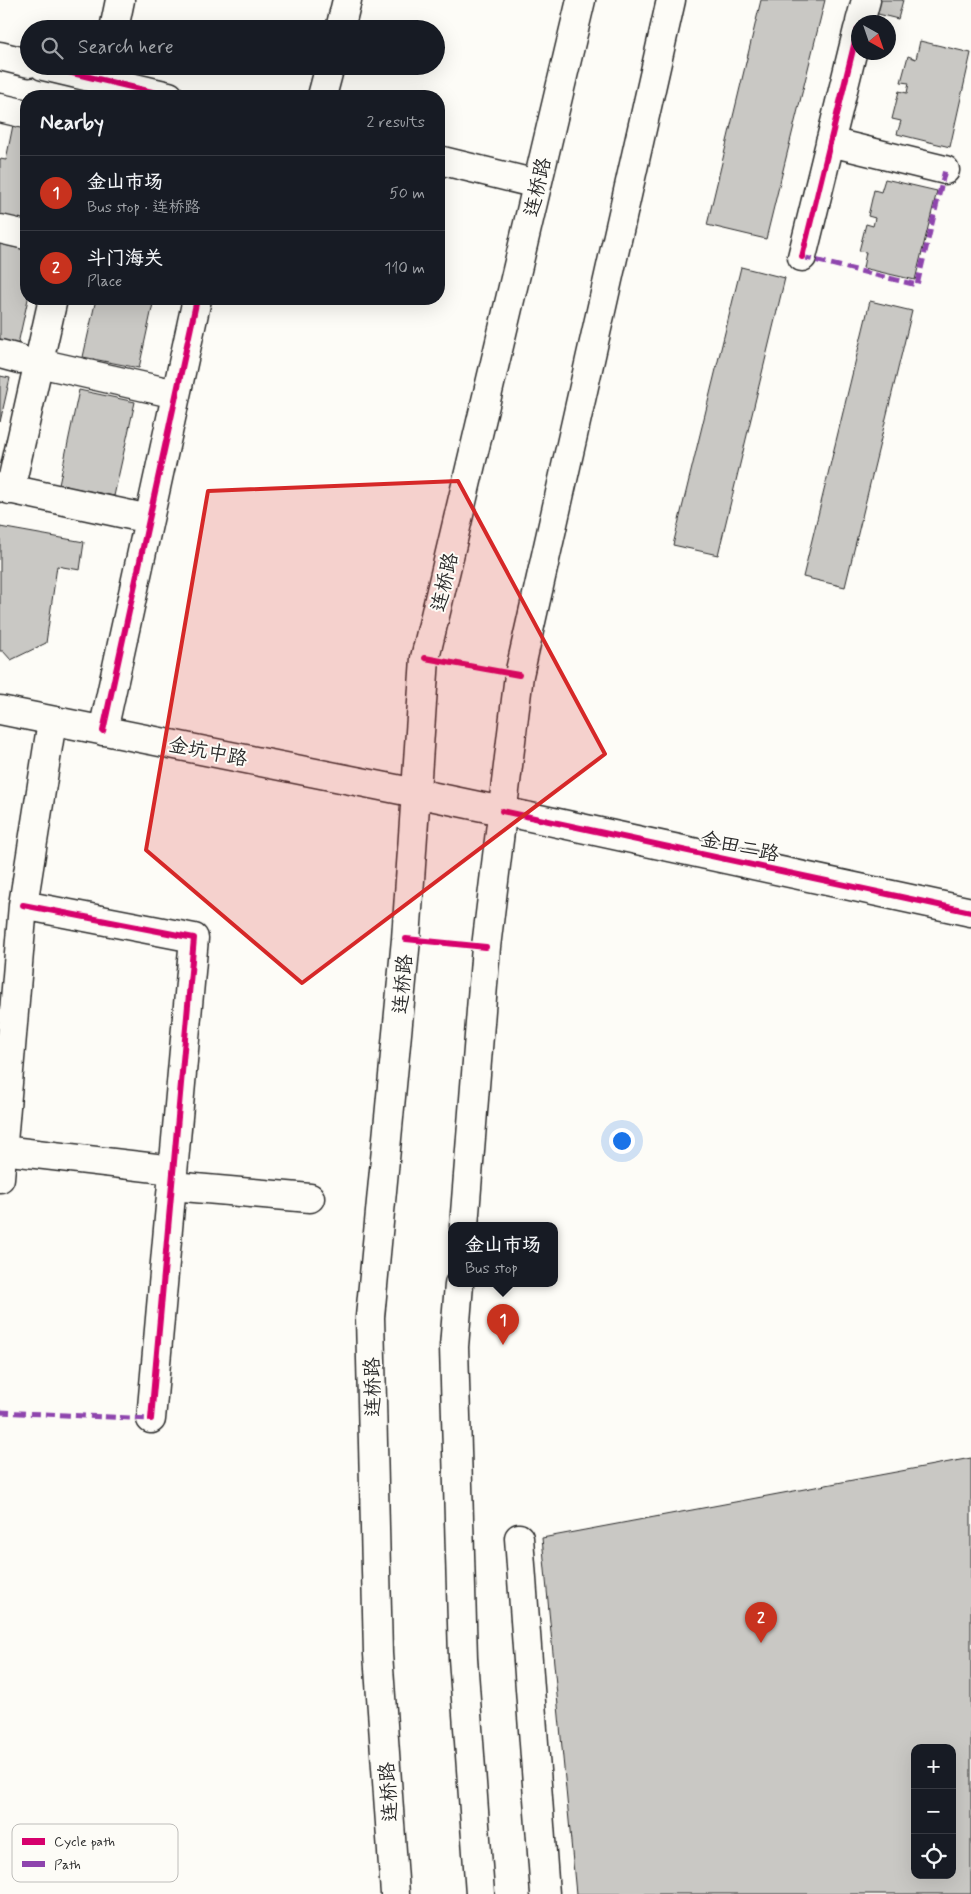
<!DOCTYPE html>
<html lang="en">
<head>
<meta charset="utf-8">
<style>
	:root { --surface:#171b24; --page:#242831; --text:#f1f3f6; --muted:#9ea1a6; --line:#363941; --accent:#c8321e }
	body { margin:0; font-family:Mynerve,"LXGW WenKai TC",sans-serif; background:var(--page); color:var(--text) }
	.controls { position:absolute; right:15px; bottom:15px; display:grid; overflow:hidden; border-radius:10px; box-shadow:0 5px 20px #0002 }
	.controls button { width:45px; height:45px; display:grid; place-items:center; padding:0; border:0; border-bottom:1px solid var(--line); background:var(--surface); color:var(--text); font:25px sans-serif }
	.compass { position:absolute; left:851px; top:15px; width:45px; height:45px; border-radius:50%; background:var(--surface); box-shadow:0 5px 20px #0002; rotate:140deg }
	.you { position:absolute; left:621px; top:1140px; width:18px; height:18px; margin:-12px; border:4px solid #fff; border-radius:50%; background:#1a73e8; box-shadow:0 0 0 8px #1a73e833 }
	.badge { display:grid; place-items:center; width:32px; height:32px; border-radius:50%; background:var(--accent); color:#fff; font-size:16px; font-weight:700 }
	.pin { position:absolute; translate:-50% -41px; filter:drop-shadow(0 1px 2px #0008) }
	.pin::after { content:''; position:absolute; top:26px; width:18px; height:15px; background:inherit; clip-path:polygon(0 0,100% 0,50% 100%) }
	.popup { position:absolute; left:448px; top:1222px; width:110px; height:65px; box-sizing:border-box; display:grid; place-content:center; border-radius:10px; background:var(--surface); filter:drop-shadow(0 1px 4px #0005); font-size:16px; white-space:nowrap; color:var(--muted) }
	.popup b { font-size:19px; color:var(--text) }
	.popup::after { content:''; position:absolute; left:50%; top:100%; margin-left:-10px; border:10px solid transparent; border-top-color:var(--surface) }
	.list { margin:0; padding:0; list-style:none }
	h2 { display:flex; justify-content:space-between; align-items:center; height:65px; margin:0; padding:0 20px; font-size:21px }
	h2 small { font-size:16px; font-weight:400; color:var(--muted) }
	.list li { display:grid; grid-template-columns:32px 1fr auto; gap:15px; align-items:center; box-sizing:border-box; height:75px; padding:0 20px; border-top:1px solid var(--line) }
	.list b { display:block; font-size:19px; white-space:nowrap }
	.list p { margin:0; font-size:16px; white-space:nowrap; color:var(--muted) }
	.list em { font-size:16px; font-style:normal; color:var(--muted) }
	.icon { flex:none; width:28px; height:28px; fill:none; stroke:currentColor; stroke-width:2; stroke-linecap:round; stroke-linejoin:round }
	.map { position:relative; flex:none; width:971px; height:1894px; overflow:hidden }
	.search { position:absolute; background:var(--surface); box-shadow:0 5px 20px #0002; left:20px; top:20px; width:425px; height:55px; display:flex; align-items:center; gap:12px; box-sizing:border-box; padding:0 18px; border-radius:28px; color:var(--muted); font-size:19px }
	.panel { position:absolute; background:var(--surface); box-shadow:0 5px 20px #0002; left:20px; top:90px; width:425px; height:215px; border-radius:20px }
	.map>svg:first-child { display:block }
</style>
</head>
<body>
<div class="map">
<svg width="971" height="1894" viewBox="0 0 971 1894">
	<rect width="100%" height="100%" fill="#fdfcf7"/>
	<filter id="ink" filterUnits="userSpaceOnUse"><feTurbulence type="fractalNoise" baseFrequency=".02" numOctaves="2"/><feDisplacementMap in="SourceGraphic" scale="10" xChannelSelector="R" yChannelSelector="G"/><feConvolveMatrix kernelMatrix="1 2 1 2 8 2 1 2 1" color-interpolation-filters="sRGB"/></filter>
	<g filter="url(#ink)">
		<path fill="#c9c8c4" stroke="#2b2b2b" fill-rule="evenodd" d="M761 0H825L766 239 707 225Z
			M873 0H903L898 19 870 12Z
			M920 41 971 53 950 147 897 134 901 121 892 119 899 91 907 93 909 83 901 82 908 56 916 59Z
			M13 125 26 127V223L0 218V159L6 160Z
			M885 179 937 191 915 280 863 268 866 252 859 251 866 224 873 226 875 218 868 216 874 190 881 192Z
			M0 244 26 250 28 299 18 344 0 341Z
			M741 267 785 278 718 555 673 545Z
			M96 299H154L139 368 83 357Z
			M870 301 912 311 845 587 803 577Z
			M0 376 10 378 0 422Z
			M79 390 135 402 114 496 59 485Z
			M0 527 84 542 80 570 57 566 46 643 11 660 3 651H0Z
			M971 1458V1894H576L542 1538ZM915 1748H952V1875H915Z"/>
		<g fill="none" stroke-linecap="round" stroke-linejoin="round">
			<g stroke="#2b2b2b" stroke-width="31">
				<path id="minor" d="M860 22 866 0
					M114 29 120 0
					M340 29 347 0
					M0 56 29 63
					M43 66 169 96
					M322 96 330 66
					M0 108 26 114
					M830 142 945 170
					M439 160 537 184
					M0 229 26 235
					M802 257 858 29
					M0 354 19 359
					M39 363 176 394
					M0 487 149 519
					M10 490 53 299
					M0 710 416 793
					M103 731 197 299
					M502 811 971 912
					M23 905 194 938 151 1419
					M2 1150 173 1170
					M0 1178 23 905 52 721
					M172 1186 310 1198
					M519 1538 545 1894"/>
			</g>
			<g stroke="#2b2b2b" stroke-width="31">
				<path id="major" d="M416 793 502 811
					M464 1226 486 947 519 675 671 0
					M459 1284 454 1347 463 1658 480 1894
					M395 1894 378 1654 370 1317 406 939 425 658 581 0"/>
			</g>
			<use href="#minor" stroke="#fdfcf7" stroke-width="28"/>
			<use href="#major" stroke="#fdfcf7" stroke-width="28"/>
			<path stroke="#8e44ad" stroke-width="5" stroke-dasharray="10 5" stroke-linecap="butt" d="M802 257 917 285 945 170
				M0 1412 151 1419"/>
			<g stroke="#fdfcf7" stroke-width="9">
				<path id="cycleway" d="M43 66 169 96
					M802 257 858 29
					M425 658 519 675
					M103 731 197 299
					M502 811 971 912
					M23 905 194 938 151 1419
					M406 939 486 947"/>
			</g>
			<use href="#cycleway" stroke="#d6006c" stroke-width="6"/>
		</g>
	</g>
	<path fill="#d62828" fill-opacity="0.2" stroke="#d62828" stroke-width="4" stroke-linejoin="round" d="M458 481 605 754 302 983 146 850 208 491Z"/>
	<g text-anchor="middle" stroke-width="4" stroke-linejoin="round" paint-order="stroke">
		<g font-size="20" fill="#2b2b2b" stroke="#fdfcf7">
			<text transform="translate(537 187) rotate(-77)" y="7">连桥路</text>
			<text transform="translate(444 582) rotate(-77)" y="7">连桥路</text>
			<text transform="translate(208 751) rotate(11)" y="7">金坑中路</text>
			<text transform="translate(740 846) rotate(12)" y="7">金田二路</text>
			<text transform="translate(402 984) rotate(-85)" y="7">连桥路</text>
			<text transform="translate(372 1387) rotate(-91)" y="7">连桥路</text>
			<text transform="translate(388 1792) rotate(-94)" y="7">连桥路</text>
		</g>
	</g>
	<rect x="12" y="1824" width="166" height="58" rx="8" fill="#fdfcf7" stroke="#bebdba" stroke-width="1"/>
	<rect x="22" y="1838" width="23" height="7" fill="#d6006c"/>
	<rect x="22" y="1861" width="23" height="6" fill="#8e44ad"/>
	<g font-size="14" fill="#2b2b2b">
		<text x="54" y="1846">Cycle path</text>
		<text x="54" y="1869">Path</text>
	</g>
</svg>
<div class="controls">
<button>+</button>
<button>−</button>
<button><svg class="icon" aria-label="locate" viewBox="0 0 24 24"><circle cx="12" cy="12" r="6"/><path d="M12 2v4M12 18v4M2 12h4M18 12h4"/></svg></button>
</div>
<svg class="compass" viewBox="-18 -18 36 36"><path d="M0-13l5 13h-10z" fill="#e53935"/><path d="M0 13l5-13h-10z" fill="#9ea1a6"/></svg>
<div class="you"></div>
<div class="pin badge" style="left:503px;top:1345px">1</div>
<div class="popup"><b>金山市场</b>Bus stop</div>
<div class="pin badge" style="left:761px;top:1643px">2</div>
<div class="search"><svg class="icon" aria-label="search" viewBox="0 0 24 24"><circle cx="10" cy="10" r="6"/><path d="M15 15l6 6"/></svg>Search here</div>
<section class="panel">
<h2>Nearby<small>2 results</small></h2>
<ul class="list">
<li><span class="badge">1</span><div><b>金山市场</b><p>Bus stop · 连桥路</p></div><em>50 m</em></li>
<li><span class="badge">2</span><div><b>斗门海关</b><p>Place</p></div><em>110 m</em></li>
</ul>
</section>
</div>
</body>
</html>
